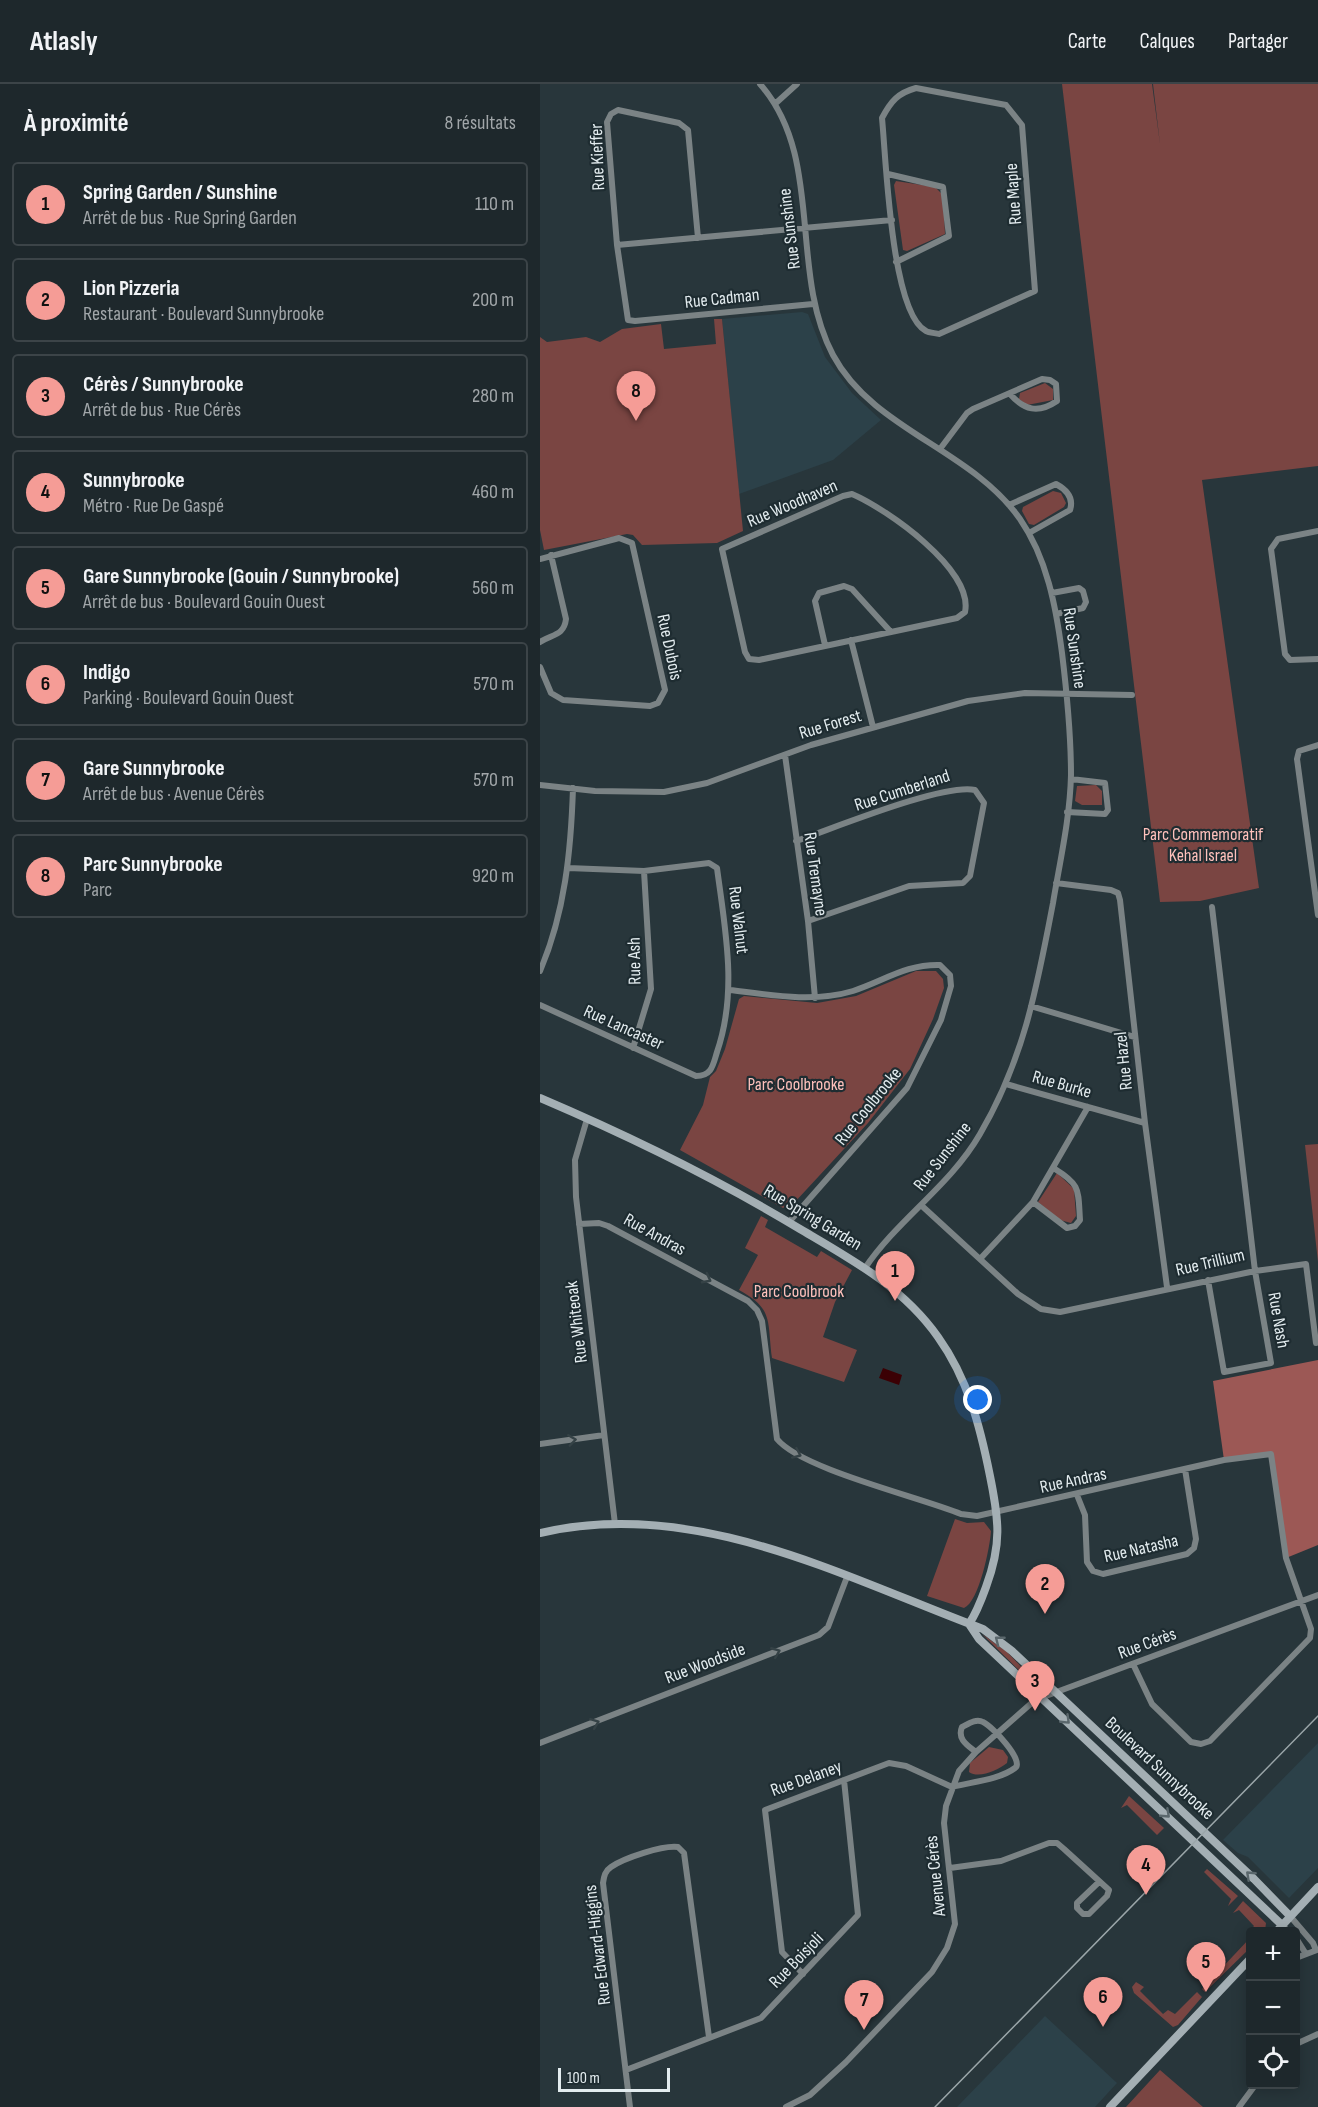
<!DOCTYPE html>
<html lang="fr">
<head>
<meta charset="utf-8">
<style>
	:root { --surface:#1e282c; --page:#2b3438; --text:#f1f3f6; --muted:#a1a6a9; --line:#3c4448; --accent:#f59c96 }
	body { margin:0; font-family:"Sofia Sans Condensed",sans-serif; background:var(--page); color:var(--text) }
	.controls { position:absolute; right:18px; bottom:18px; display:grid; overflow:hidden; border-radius:6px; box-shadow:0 3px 15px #0003 }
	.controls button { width:54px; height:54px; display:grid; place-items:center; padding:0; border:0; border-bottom:2px solid var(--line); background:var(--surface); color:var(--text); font:30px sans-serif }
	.scale { position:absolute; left:18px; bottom:15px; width:112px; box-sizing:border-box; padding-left:6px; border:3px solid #e3ecef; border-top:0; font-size:16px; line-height:21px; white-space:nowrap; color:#e3ecef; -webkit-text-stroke:4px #1e2c31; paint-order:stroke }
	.you { position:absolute; left:438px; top:1316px; width:21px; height:21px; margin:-15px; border:4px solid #fff; border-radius:50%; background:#1a73e8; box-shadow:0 0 0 9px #1a73e833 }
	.badge { display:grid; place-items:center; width:39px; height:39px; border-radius:50%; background:var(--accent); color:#111; font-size:20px; font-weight:700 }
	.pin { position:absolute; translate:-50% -50px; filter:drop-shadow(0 2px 3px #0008) }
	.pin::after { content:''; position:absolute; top:32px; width:21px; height:18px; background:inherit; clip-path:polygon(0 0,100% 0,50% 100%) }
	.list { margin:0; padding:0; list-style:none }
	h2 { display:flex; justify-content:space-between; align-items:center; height:78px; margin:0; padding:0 24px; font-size:26px }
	h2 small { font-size:20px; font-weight:400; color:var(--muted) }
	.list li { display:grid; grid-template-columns:39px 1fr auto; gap:18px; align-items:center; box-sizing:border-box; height:84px; margin:0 12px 12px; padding:0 12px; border:2px solid var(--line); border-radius:6px }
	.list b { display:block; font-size:22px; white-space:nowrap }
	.list p { margin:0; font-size:20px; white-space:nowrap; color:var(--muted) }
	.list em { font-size:20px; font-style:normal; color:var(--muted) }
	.icon { flex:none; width:33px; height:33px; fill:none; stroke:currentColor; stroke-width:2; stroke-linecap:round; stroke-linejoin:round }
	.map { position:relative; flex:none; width:778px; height:2023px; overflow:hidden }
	header { display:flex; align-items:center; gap:36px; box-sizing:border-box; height:84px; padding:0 30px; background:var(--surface); border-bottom:2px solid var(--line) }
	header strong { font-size:28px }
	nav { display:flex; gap:33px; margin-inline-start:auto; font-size:21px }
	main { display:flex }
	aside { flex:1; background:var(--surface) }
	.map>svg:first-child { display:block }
</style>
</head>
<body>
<header>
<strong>Atlasly</strong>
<nav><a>Carte</a><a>Calques</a><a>Partager</a></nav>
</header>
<main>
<aside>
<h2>À proximité<small>8 résultats</small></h2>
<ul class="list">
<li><span class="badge">1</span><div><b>Spring Garden / Sunshine</b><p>Arrêt de bus · Rue Spring Garden</p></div><em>110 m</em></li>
<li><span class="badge">2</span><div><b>Lion Pizzeria</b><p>Restaurant · Boulevard Sunnybrooke</p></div><em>200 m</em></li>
<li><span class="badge">3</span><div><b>Cérès / Sunnybrooke</b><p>Arrêt de bus · Rue Cérès</p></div><em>280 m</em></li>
<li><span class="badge">4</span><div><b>Sunnybrooke</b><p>Métro · Rue De Gaspé</p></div><em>460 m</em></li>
<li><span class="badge">5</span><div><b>Gare Sunnybrooke (Gouin / Sunnybrooke)</b><p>Arrêt de bus · Boulevard Gouin Ouest</p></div><em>560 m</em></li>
<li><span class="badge">6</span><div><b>Indigo</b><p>Parking · Boulevard Gouin Ouest</p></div><em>570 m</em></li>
<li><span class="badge">7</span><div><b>Gare Sunnybrooke</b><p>Arrêt de bus · Avenue Cérès</p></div><em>570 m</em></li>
<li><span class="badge">8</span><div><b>Parc Sunnybrooke</b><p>Parc</p></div><em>920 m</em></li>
</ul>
</aside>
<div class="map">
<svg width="778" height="2023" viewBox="0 0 778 2023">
	<rect width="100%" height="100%" fill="#28363b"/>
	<path fill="#2c4149" d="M262 228 268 230 285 273 312 309 341 336 293 376 199 410 182 235Z
		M778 1659V1784L749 1814 708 1773 698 1769 683 1756Z
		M505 1932 577 1999 555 2023H417Z"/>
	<path fill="#7a4542" d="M522 0H612L620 60 613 0H778V382L662 396 719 804 660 817 620 818Z
		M356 97 395 103 403 111 405 150 367 167 363 166 354 101Z
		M174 235H182L203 447 177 459 102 461 93 451 87 450 4 466 0 446V253L7 258 46 253 60 258 82 245 121 240 124 265 176 260Z
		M505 299 513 305V316L487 321 479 315 480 309Z
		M513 407 521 409 526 419 524 423 494 441 489 440 482 427 483 423Z
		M556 701 562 707V721H542L535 717 537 702Z
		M376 887H396L403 895 404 904 393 935 370 985 328 1039 254 1119 243 1124 140 1066 163 1021 170 993 176 987 185 965 199 915 204 912 277 919 316 912Z
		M778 1060V1178L765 1061Z
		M517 1089 534 1105 536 1132 531 1139 520 1136 498 1118Z
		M221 1132 228 1136 225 1143 277 1173 281 1167 312 1186 295 1218 283 1253 317 1266 304 1298 232 1274C227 1237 234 1225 199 1206L218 1171 205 1164Z
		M415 1435 427 1439 444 1438 451 1447C450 1463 439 1518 424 1524L387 1512Z
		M442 1550 467 1568 496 1598 492 1599Z
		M449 1663 463 1666 468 1673 467 1679C458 1686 439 1695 429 1688L430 1679Z
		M589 1712 624 1744 617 1751 587 1721 581 1724Z
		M667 1785 698 1812 688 1822 691 1815 664 1788Z
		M703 1817 726 1839 725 1847 710 1848V1854L708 1849 714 1842 699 1826 693 1829Z
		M710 1854V1864L665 1908 662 1905Z
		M596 1898 604 1903 600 1907 623 1930 628 1926 635 1930 657 1908 662 1913 638 1941 633 1943 594 1909 592 1903Z
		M620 1986 663 2023H586Z"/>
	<path fill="#9c5855" d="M778 1276V1461L746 1474 731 1371 684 1376 673 1297Z"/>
	<path fill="#3b0004" d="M343 1284 362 1291 359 1301 339 1294Z"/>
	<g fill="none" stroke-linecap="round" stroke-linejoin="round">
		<path stroke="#7b8385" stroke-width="6" d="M220 0C285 74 248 186 293 271 333 346 431 365 480 435 507 474 516 523 522 569 527 610 531 650 531 691 530 734 520 777 513 819 497 903 484 975 440 1050 410 1102 358 1135 325 1184
			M376 4 466 21 482 41 495 207 399 250C396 249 389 249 386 247 351 229 346 74 342 34 351 17 358 9 376 4Z
			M236 19 257 0
			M348 90 403 103 409 152 356 178
			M158 154 148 46 139 39 78 26 71 30 67 38 77 161 88 236 95 237 273 220
			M77 161 352 136
			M400 365 427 329 433 325 502 295 510 296 516 300 517 317C498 330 484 326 470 310
			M312 410C347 425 434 486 425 528L417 534 219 576 209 575 205 568 182 465 303 412Z
			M469 421 516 400C527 406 534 414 530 426L489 449
			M778 447 738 455 731 465 745 570 750 576 778 575
			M0 475 79 454 92 459 125 606 118 619 110 622 23 616 11 609 0 583
			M512 509 539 504 543 507 546 518 543 524 516 530
			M311 556 333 643
			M0 558C12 550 24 552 26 535L11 471
			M285 561 275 517 279 509 304 502 312 505 350 547
			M778 661 759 667 757 675 778 831
			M245 671 268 837 275 914
			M0 701 55 707 124 708 167 699 271 661 428 617 485 609 592 611
			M527 728 565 730 568 726 565 699 531 695
			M256 757C292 745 403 699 435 706L444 719 430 792 423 799 369 802 268 837
			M516 799 571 806 578 809 580 816 605 1039 627 1203
			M0 887C25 829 31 766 33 704
			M190 906C230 911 273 919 313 907 344 897 366 880 400 881L410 891 411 902 401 936 367 1004 249 1138
			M0 921 156 992C172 992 173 981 177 968 198 907 185 845 177 784L169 779 104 787 28 784
			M491 922 595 953
			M93 964 111 905 104 787
			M466 1000 605 1039
			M47 1035 35 1076 36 1113 75 1440
			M515 1085C541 1101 538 1106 540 1136L535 1142 527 1144 493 1118 548 1023
			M382 1122 478 1210 501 1225 520 1228 715 1187 672 823
			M39 1140 59 1139 68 1142 208 1217 217 1226 222 1237 237 1355C261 1385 380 1413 421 1430L437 1432 684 1376 731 1370 746 1474 771 1545 770 1554 670 1657 661 1660 651 1658 612 1620 593 1580
			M440 1175 493 1118
			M668 1196 684 1288 731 1279 715 1187 766 1180 776 1259
			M0 1360 64 1351
			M537 1411 545 1431 547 1478 553 1487 563 1490 647 1470 654 1464 656 1455 645 1385
			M0 1659 279 1551 288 1543 307 1493
			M412 1703C430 1698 459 1696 475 1684 485 1677 452 1642 443 1638 436 1634 428 1640 422 1643 417 1655 427 1661 436 1668
			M410 1784 461 1777 509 1759H517L524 1765 569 1806 567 1812 549 1830H543L537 1824V1819L559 1798
			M750 1832 773 1859 776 1866
			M742 1841 749 1848
			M756 1854 766 1870
			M756 1874 777 1866
			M263 1890 242 1868 225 1726 349 1679 366 1682 412 1703
			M756 1960 778 1950
			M86 1986 221 1934 318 1831 304 1696
			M90 2023 63 1799C64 1792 65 1787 71 1783 84 1774 123 1761 138 1763L144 1769 169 1953
			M246 2023 270 2011 306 1978 392 1888 407 1864 415 1840 404 1739 406 1722 419 1687 436 1668 495 1616 778 1511
			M699 2023 716 2000"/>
		<path stroke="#a4afb4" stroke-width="8" d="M0 1014C89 1052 177 1095 260 1145 311 1175 363 1203 398 1253 428 1295 440 1342 450 1392 459 1436 462 1460 446 1503 441 1517 437 1528 429 1540
			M0 1449C156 1413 301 1492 443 1545L472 1567 714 1795 750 1832
			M429 1540 439 1555 742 1841
			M736 1848 778 1803
			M570 2023 710 1875"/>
		<path stroke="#9ba6a9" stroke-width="1.5" d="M395 2023 778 1632"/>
	</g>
	<defs><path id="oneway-chevron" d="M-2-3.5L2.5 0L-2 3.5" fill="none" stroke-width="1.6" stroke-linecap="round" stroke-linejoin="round" transform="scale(1.5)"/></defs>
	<g stroke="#354246">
		<use href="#oneway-chevron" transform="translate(167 1195) rotate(28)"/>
		<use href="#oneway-chevron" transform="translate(32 1356) rotate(-8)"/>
		<use href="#oneway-chevron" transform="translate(257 1370) rotate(24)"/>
		<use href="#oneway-chevron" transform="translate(236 1568) rotate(-22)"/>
		<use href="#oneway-chevron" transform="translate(55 1639) rotate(-21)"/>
	</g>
	<g stroke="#5a676c">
		<use href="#oneway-chevron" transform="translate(459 1556) rotate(-142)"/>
		<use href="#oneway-chevron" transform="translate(526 1636) rotate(44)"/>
		<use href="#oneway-chevron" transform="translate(626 1730) rotate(43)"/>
		<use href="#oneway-chevron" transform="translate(710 1791) rotate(-137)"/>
	</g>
	<g text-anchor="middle" stroke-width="4.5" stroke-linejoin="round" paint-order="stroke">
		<g font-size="18" fill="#e3ecef" stroke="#1e2c31">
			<text transform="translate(57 73) rotate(-92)" y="6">Rue Kieffer</text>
			<text transform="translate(473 110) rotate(-94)" y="6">Rue Maple</text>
			<text transform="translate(249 145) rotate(-97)" y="6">Rue Sunshine</text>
			<text transform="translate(182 214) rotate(-6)" y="6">Rue Cadman</text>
			<text transform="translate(252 419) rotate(-23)" y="6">Rue Woodhaven</text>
			<text transform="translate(130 563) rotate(78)" y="6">Rue Dubois</text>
			<text transform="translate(535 564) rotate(82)" y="6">Rue Sunshine</text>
			<text transform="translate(290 640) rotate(-17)" y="6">Rue Forest</text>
			<text transform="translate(362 706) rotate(-18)" y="6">Rue Cumberland</text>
			<text transform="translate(276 790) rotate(82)" y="6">Rue Tremayne</text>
			<text transform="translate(199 836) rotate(83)" y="6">Rue Walnut</text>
			<text transform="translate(94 877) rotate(-91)" y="6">Rue Ash</text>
			<text transform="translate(84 943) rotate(24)" y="6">Rue Lancaster</text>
			<text transform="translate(583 977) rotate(-96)" y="6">Rue Hazel</text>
			<text transform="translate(522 1000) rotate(16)" y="6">Rue Burke</text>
			<text transform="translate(328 1022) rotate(-51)" y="6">Rue Coolbrooke</text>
			<text transform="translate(402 1072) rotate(-52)" y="6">Rue Sunshine</text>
			<text transform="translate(273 1133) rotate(31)" y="6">Rue Spring Garden</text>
			<text transform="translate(115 1150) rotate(29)" y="6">Rue Andras</text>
			<text transform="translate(670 1178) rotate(-13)" y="6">Rue Trillium</text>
			<text transform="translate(739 1236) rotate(80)" y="6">Rue Nash</text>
			<text transform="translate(36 1238) rotate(-97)" y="6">Rue Whiteoak</text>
			<text transform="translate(533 1396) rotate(-12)" y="6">Rue Andras</text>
			<text transform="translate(601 1464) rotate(-13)" y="6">Rue Natasha</text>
			<text transform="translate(607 1559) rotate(-20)" y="6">Rue Cérès</text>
			<text transform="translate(165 1579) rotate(-21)" y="6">Rue Woodside</text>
			<text transform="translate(620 1684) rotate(43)" y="6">Boulevard Sunnybrooke</text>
			<text transform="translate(266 1694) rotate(-20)" y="6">Rue Delaney</text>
			<text transform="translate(395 1792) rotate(-96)" y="6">Avenue Cérès</text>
			<text transform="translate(57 1861) rotate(-97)" y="6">Rue Edward-Higgins</text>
			<text transform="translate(256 1876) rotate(-46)" y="6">Rue Boisjoli</text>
		</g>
		<g font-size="18" fill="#ffc1bc" stroke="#1e2c31">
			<text x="663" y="756">Parc Commemoratif<tspan x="663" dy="21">Kehal Israel</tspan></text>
			<text x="256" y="1006">Parc Coolbrooke</text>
			<text x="259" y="1213">Parc Coolbrook</text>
		</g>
	</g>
</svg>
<div class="controls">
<button>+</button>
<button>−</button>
<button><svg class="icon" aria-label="locate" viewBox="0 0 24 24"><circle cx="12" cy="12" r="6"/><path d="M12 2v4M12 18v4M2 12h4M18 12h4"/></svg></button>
</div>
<div class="scale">100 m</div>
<div class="you"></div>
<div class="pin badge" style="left:355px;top:1217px">1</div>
<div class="pin badge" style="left:505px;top:1530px">2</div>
<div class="pin badge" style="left:495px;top:1627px">3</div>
<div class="pin badge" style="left:606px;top:1811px">4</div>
<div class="pin badge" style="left:666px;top:1908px">5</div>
<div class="pin badge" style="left:563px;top:1943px">6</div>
<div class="pin badge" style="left:324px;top:1946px">7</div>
<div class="pin badge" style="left:96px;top:337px">8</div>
</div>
</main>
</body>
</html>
